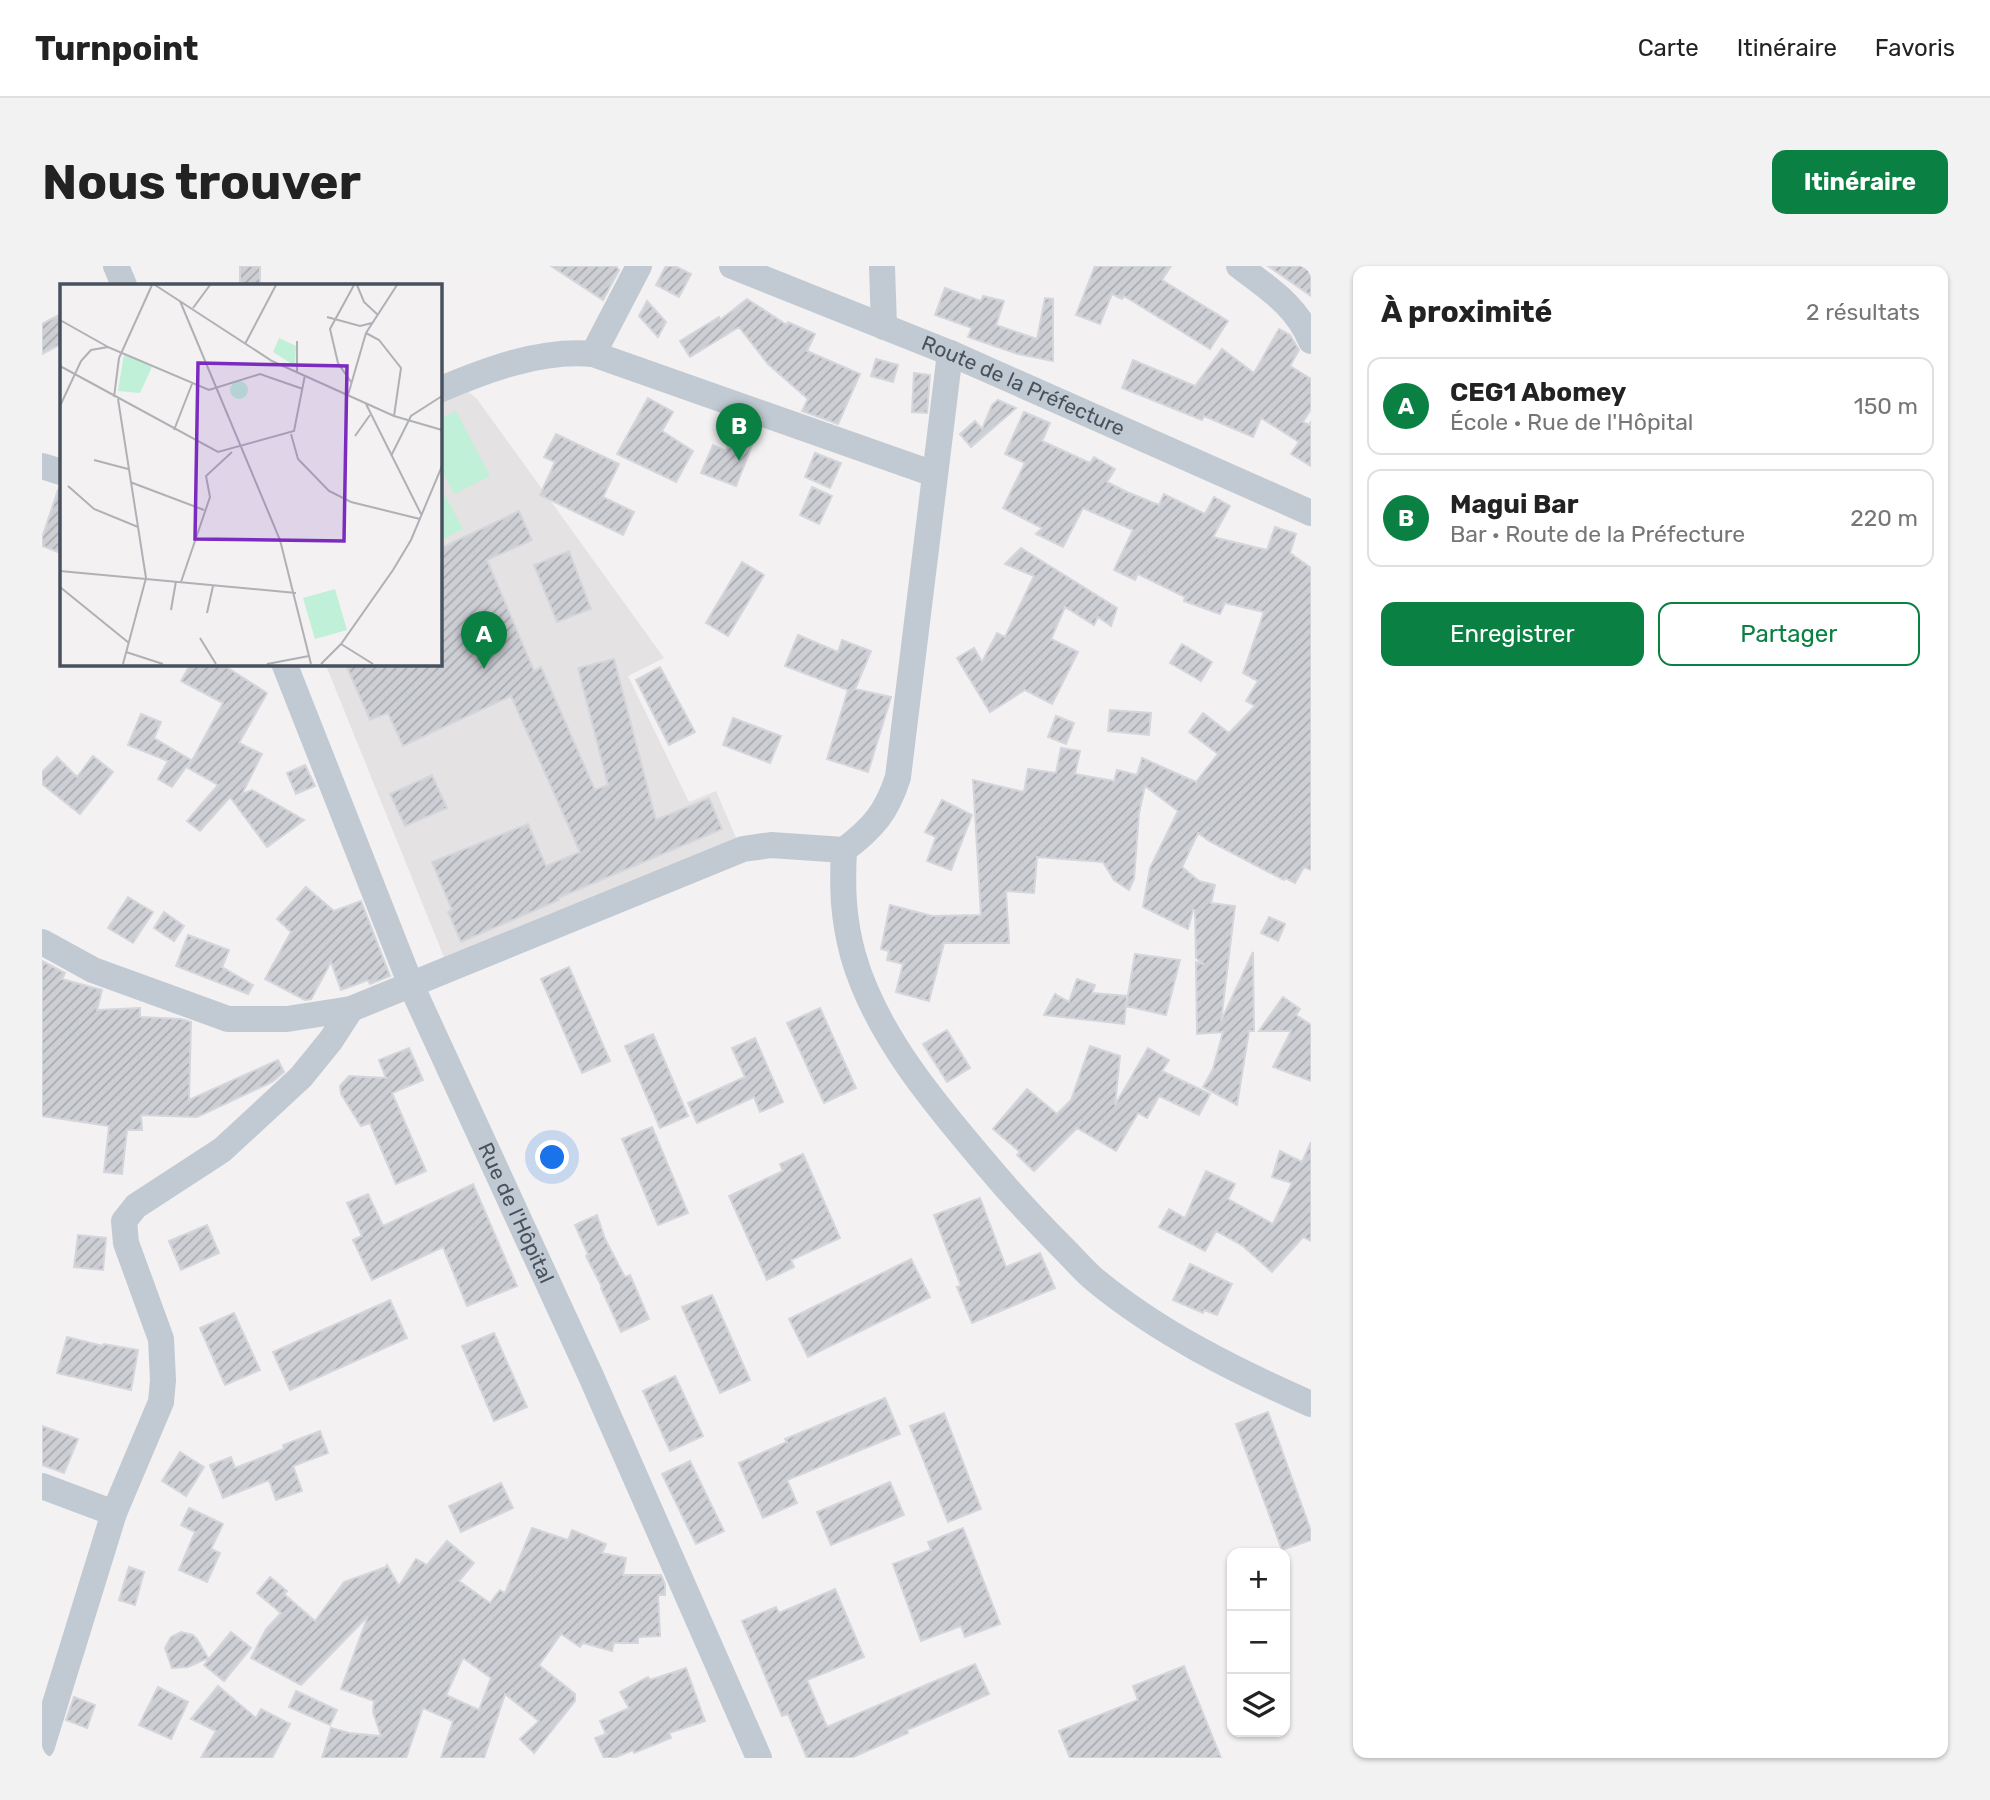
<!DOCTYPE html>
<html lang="fr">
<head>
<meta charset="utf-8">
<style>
	:root { --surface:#fff; --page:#f2f2f2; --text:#222; --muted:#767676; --line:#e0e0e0; --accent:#0b8043 }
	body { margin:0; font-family:Rubik,sans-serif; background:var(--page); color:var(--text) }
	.controls { position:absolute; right:21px; bottom:21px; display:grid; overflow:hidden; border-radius:14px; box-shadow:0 2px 5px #0004 }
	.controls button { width:63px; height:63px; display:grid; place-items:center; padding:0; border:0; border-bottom:2px solid var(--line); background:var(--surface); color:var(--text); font:35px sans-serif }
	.you { position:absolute; left:511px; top:892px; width:24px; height:24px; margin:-18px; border:5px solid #fff; border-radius:50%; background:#1a73e8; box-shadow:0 0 0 10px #1a73e833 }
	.badge { display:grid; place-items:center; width:46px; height:46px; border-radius:50%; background:var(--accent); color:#fff; font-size:23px; font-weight:700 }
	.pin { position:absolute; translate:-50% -58px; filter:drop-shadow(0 2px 4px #0008) }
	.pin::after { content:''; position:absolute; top:37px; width:24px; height:21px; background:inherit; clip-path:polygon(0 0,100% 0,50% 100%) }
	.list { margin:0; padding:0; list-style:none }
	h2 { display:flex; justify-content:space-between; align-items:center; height:91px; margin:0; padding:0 28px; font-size:30px }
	h2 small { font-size:23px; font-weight:400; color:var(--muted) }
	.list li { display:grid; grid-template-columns:46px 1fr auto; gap:21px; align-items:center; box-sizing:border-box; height:98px; margin:0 14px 14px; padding:0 14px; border:2px solid var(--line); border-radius:14px }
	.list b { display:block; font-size:26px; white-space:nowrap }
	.list p { margin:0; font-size:23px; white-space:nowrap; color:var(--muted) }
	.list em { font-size:23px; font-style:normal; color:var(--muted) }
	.actions { display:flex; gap:14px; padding:21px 28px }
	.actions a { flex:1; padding:16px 0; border:2px solid var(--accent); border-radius:14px; text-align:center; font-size:24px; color:var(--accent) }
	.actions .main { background:var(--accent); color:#fff }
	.icon { flex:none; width:38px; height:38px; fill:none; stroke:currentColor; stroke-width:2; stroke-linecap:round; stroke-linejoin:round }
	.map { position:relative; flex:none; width:1269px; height:1492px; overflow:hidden; border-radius:14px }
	header { display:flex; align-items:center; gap:42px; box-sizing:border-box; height:98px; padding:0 35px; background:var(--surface); border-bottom:2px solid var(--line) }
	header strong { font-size:33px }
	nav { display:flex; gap:38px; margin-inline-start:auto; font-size:24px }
	.intro { display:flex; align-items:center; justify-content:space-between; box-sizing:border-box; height:168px; padding:0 42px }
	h1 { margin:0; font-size:49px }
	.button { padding:18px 32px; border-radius:14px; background:var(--accent); color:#fff; font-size:24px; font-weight:700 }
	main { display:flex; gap:42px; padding:0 42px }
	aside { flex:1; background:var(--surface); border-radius:14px; box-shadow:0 2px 5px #0004 }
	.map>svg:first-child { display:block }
</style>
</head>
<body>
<header>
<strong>Turnpoint</strong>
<nav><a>Carte</a><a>Itinéraire</a><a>Favoris</a></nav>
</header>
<div class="intro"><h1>Nous trouver</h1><a class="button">Itinéraire</a></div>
<main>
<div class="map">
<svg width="1269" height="1492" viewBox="0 0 1269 1492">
	<defs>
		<pattern id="building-hatch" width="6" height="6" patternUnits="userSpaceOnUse" patternTransform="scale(1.75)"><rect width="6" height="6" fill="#cdcfd5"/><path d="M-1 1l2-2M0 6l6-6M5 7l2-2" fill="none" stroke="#a8abb0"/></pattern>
	</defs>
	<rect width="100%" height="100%" fill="#f3f1f1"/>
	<path fill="#e4e2e3" d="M423 123 435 133 622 392 586 410 647 536 674 525 695 574 404 696 283 397H397V134Z"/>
	<path fill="#c0f0d7" d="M414 145 448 210 412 228 397 200V153Z
		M397 218 421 263 397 275Z"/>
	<path fill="url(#building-hatch)" stroke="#d5d6dc" stroke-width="2" fill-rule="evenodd" d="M198 0H218V19H198Z
		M509 0H574L577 4 561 34Z
		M624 0H633L649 8 637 31 614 19Z
		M1053 0H1129L1120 14 1186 55 1168 83 1082 30 1080 33 1070 28 1058 58 1034 49Z
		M1226 0H1269V30Z
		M903 22 939 35 941 30 962 35 954 59 995 73 1003 32 1011 33V95L976 88 926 71 930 62 893 49Z
		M705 33 745 59 746 56 773 68 765 85 818 108 796 158 760 145 766 133 726 98 697 61 648 91 638 75 677 51 678 54Z
		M605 35 624 56 616 71 597 50Z
		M19 48V78L0 88V58Z
		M1237 63 1248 69 1257 84 1248 100 1269 113V143L1261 156 1267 159 1269 156V200L1249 188 1257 176 1219 152 1211 171 1162 150 1160 154 1080 122 1091 94 1153 120 1180 83 1212 107Z
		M834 93 856 99 851 116 829 110Z
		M872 107 888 109 885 147 870 146Z
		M606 132 631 146 620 165 651 185 634 216 575 188Z
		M956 134 974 142 929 181 918 168 933 155 940 163 950 139Z
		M982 146 1008 157 1000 175 1048 197 1052 191 1073 203 1065 216 1085 226 1117 239 1122 228 1163 248 1172 231 1188 240 1171 271 1225 284 1233 261 1254 268 1248 287 1269 302V604L1262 601 1253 617 1243 612 1242 614 1167 575 1156 567 1140 601 1157 615 1173 619 1169 637 1193 640 1179 755 1211 686 1212 765H1207L1195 839 1161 821 1171 803 1181 766 1155 768 1154 696 1162 698 1154 692 1153 644H1151L1146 663 1101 641 1108 602 1136 545 1103 520 1097 547 1092 613 1087 624 1072 614 1061 596 995 591 992 627 964 625 967 677H902L887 735 854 726 861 698 845 694 847 685 839 683 848 639 890 650 939 649 931 514 982 526 986 503 1014 507 1019 482 1038 485 1033 508 1072 515 1075 504 1095 509 1100 492 1154 516 1176 488 1147 466 1161 447 1187 467 1213 440 1204 435 1216 415 1201 407 1222 346 1183 337 1178 348 1142 335 1143 331 1096 308 1093 314 1072 304 1091 264 1041 242 1021 281 994 268 1000 262 961 242 983 197 963 188Z
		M692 165 712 174 694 220 659 207 671 179 684 185Z
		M514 168 577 198 561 231 592 246 581 269 498 229 513 196 502 191Z
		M773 187 799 197 788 222 763 211Z
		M770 221 790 230 777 258 758 249Z
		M16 224H19V287L0 280V272Z
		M477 245 490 274 445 294 492 405 499 401 553 524 566 519 536 402 572 393 614 554 667 532 680 563 516 632 517 634 419 676 406 646 410 644 390 596 486 558 504 600 538 586 469 430 361 480 346 447 328 454 303 397H397V283Z
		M979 282 1075 342 1069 360 1056 351 1052 359 1023 341 1009 373 1036 386 1010 438 983 424 948 446 915 392 932 382 940 396 955 367 963 371 992 310 963 298Z
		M527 285 549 343 515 356 492 299Z
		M700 296 722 309 686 370 664 357Z
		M756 369 796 386 800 374 829 385 813 423 849 431 826 506 785 493 806 424 743 400Z
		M1140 378 1170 396 1159 415 1128 397Z
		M149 397H178L225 427 197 477 220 488 200 528 210 524 262 554 225 581 188 531 158 565 145 555 176 519 146 502 181 437 139 415Z
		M618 401 653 466 627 479 594 414Z
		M1068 444 1109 447 1107 469 1066 465Z
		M99 448 119 456 112 472 149 494 130 521 116 513 126 495 86 479Z
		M1014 450 1032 457 1024 478 1006 471Z
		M691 452 739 470 728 497 681 479Z
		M51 490 71 506 38 548 0 518V506L15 491 35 511Z
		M263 499 273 520 254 528 245 507Z
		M390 509 405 542 363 560 348 528Z
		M900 534 930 549 909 604 885 595 894 571 883 566Z
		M264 621 292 645 319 635 348 710 328 718 326 714 299 724 289 696 269 733 263 734 223 713 249 666 235 653Z
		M86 631 111 646 91 677 66 662Z
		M122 646 142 660 132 675 112 662Z
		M1227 651 1243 658 1236 675 1219 667Z
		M146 669 187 684 180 701 211 719 206 728 134 700Z
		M1093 688 1138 694 1124 749 1084 740Z
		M0 695 23 707 20 713 60 724 55 744 98 742V751L139 753 149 756 147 834 236 794 242 806 230 816 155 851 99 849 100 864H85L80 908 62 906 67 860 0 850Z
		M527 701 568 795 540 807 499 713Z
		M1035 713 1053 719 1050 727 1085 730 1082 758 1002 749 1013 728 1027 736Z
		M1241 731 1258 743 1254 749 1269 759V815L1231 801 1249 765H1217Z
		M778 742 814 822 782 837 745 757Z
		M905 764 928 802 905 816 881 778Z
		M611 768 646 850 618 862 583 780Z
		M713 772 741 836 718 846 712 831 655 857 646 837 703 811 690 782Z
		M1048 780 1078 790 1073 839 1106 782 1127 794 1120 805 1168 828 1157 849 1117 830 1105 852 1096 847 1074 885 1035 862 992 905 975 889 978 886 951 863 985 823 1015 848 1029 834Z
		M367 782 381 814 350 827 384 905 354 918 328 857 319 860 299 828 298 820 307 810 344 812 337 794Z
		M610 861 646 947 616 959 580 873Z
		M1269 876V975L1261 971 1230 1006 1201 980 1174 965 1163 985 1117 961 1127 943 1143 952 1164 905 1193 918 1186 933 1231 958 1250 917 1230 911 1238 885 1260 896Z
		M761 888 798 972 749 994 752 1001 725 1014 687 930 741 905 738 898Z
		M431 918 475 1020 425 1040 401 981 330 1014 311 974 320 970 305 937 326 928 341 960Z
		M938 932 964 1001 998 987 1013 1022 930 1057 915 1021 919 1020 892 949Z
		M555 949 563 973 583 1011 588 1009 607 1053 579 1066 559 1022 560 1021 544 990 546 988 533 959Z
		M165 959 177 987 139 1004 127 975Z
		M36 969 64 972 61 1004 32 1001Z
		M869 993 888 1031 766 1091 747 1053Z
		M1148 998 1190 1018 1175 1049 1162 1044 1161 1047 1131 1034Z
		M670 1029 708 1114 678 1127 640 1041Z
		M348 1034 365 1072 248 1124 231 1086Z
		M192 1047 218 1104 183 1119 158 1062Z
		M452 1067 485 1141 452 1155 420 1080Z
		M25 1071 61 1080 62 1078 96 1084 89 1124 15 1107Z
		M633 1110 661 1170 628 1185 601 1125Z
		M843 1132 858 1168 745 1214 755 1237 721 1252 697 1197 745 1176 743 1173Z
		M1226 1146 1269 1265V1274L1240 1284 1194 1158Z
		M902 1147 939 1243 906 1256 868 1160Z
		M0 1160 36 1173 22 1207 0 1199Z
		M278 1165 286 1187 251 1200 260 1225 234 1234 227 1214 181 1232 168 1199 189 1191 193 1202 242 1183 241 1179Z
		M138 1186 162 1201 144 1230 120 1215Z
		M648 1195 682 1265 654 1278 620 1208Z
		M848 1216 862 1249 789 1279 775 1246Z
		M459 1217 471 1242 419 1266 407 1240Z
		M147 1242 181 1258 169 1283 178 1287 165 1316 137 1304 153 1266 139 1259Z
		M490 1262 526 1274 530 1264 564 1278 560 1287 584 1292 581 1309H619L623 1318V1329H616L618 1370 596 1371V1377H572L570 1385 541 1377 538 1381 519 1368 497 1399 533 1428V1435L492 1487 478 1473 497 1455 463 1428 442 1492H399L411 1455 381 1442 364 1492H280L289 1462 307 1467 339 1470 331 1446 332 1435 299 1423 326 1350 259 1419 209 1392 224 1363 239 1347 215 1327 228 1311 245 1325 242 1328 273 1355 302 1316 344 1301 345 1299 357 1320 374 1293 385 1299 405 1275 432 1297 417 1315 448 1337 458 1324 463 1327ZM421 1392 449 1412 437 1444 404 1429Z
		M921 1262 958 1358 923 1371 919 1360 879 1375 851 1298 889 1284 886 1276Z
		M87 1301 102 1306 93 1339 77 1334Z
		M793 1323 822 1391 765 1414 785 1461 933 1398 947 1428 865 1464 866 1467 809 1492H765L746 1448 740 1450 700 1355 734 1341 737 1347Z
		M139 1366 151 1369 155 1373 166 1392 146 1401 130 1402 123 1382 129 1371Z
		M189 1366 209 1382 182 1415 162 1399Z
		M1142 1400 1179 1492H1028L1017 1465 1096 1434 1091 1420Z
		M644 1402 663 1455 627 1467 629 1472 592 1487 591 1484 572 1492H562L553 1472 564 1468 558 1455 587 1442 578 1426 606 1411 608 1414Z
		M176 1420 214 1452 219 1443 248 1458 230 1492H159L174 1465 149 1453Z
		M116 1421 146 1436 129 1473 97 1459Z
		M254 1425 295 1444 288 1459 247 1441Z
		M32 1431 53 1439 45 1462 24 1454Z"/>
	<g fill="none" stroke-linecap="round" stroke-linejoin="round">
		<g stroke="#c1cad2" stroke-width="26">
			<path d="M74 0 82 19"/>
			<path id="s1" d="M690 0 908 87 1269 247"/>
			<path d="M840 0 842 61"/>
			<path d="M1197 0C1227 23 1254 39 1269 75"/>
			<path d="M551 88 597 0"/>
			<path d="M397 124C444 104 499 83 551 88L892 208"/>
			<path d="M0 200 19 206"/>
			<path id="s2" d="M242 397 369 719 548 1108 717 1492"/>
			<path d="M802 584C800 622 801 652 811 689 833 767 892 837 944 898 969 928 995 956 1023 984 1033 994 1042 1005 1053 1014 1117 1067 1194 1105 1269 1138"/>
			<path d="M0 676 51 704 186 753H245L309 743 701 583 729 579 802 584C831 562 845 546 856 511L908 87"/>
			<path d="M0 1220 72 1247"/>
			<path d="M0 1480 72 1247 119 1136 121 1114 119 1073 84 977 82 955 94 940 180 884 259 811 289 774 309 743"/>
		</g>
	</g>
	<g text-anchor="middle" stroke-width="6" stroke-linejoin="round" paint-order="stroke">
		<g font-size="21" fill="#48525e" stroke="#fff">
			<text dy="7" stroke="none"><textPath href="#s1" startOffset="315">Route de la Préfecture</textPath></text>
			<text dy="7" stroke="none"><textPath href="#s2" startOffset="597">Rue de l'Hôpital</textPath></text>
		</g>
	</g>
	<g transform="translate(18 18)">
		<rect width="382" height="382" fill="#f3f1f1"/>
		<path d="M219 54 236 62 235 82 213 68ZM64 70 92 83 80 109 58 107Z" fill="#c0f0d7"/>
		<path d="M170 106a9 9 0 1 1 18 0a9 9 0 1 1-18 0ZM275 305 287 346 255 355 243 314Z" fill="#c0f0d7"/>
		<path fill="none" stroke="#afb1b6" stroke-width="2" d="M95 1 212 77 334 132 382 146M297 1 304 18 318 31M120 17 220 256 251 380M133 24 150 1M267 33 300 42 312 39M0 36 48 63M306 49 319 56 341 84 334 132M237 57V88M185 60 216 1M0 82 158 168 234 147 245 91M291 98 278 79 270 45 294 1M288 111 306 49 337 1M54 113 59 74 92 1M58 115 86 294 63 380M306 120 361 230M0 122 21 77 31 66 48 63 149 106 200 90 243 105M114 146 132 100M231 150 238 175 269 207 291 218 360 235M295 152 310 131M331 172 351 132 382 112M34 176 68 185M70 198 144 226M8 202 34 225 78 243M0 287 236 309M121 298 150 213 146 192 172 168M0 303 69 359M111 326 116 297M147 329 153 302M140 354 156 380M281 360 313 380M66 368 103 380M207 380 249 372M261 380 281 360 333 286 351 256 382 182"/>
		<path fill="#7b2cbf" fill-opacity="0.15" stroke="#7b2cbf" stroke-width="3.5" d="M138 79 287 82 284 257 135 255Z"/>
		<rect width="382" height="382" fill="none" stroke="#48525e" stroke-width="3.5"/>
	</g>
</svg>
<div class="controls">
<button>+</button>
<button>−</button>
<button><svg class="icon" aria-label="layers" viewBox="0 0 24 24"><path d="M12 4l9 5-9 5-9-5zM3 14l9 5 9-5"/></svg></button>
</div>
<div class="you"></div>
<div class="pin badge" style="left:442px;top:403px">A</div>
<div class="pin badge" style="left:697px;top:195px">B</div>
</div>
<aside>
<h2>À proximité<small>2 résultats</small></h2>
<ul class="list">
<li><span class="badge">A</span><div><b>CEG1 Abomey</b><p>École · Rue de l'Hôpital</p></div><em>150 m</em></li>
<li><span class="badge">B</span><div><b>Magui Bar</b><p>Bar · Route de la Préfecture</p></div><em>220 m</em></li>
</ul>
<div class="actions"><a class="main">Enregistrer</a><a>Partager</a></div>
</aside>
</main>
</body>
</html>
